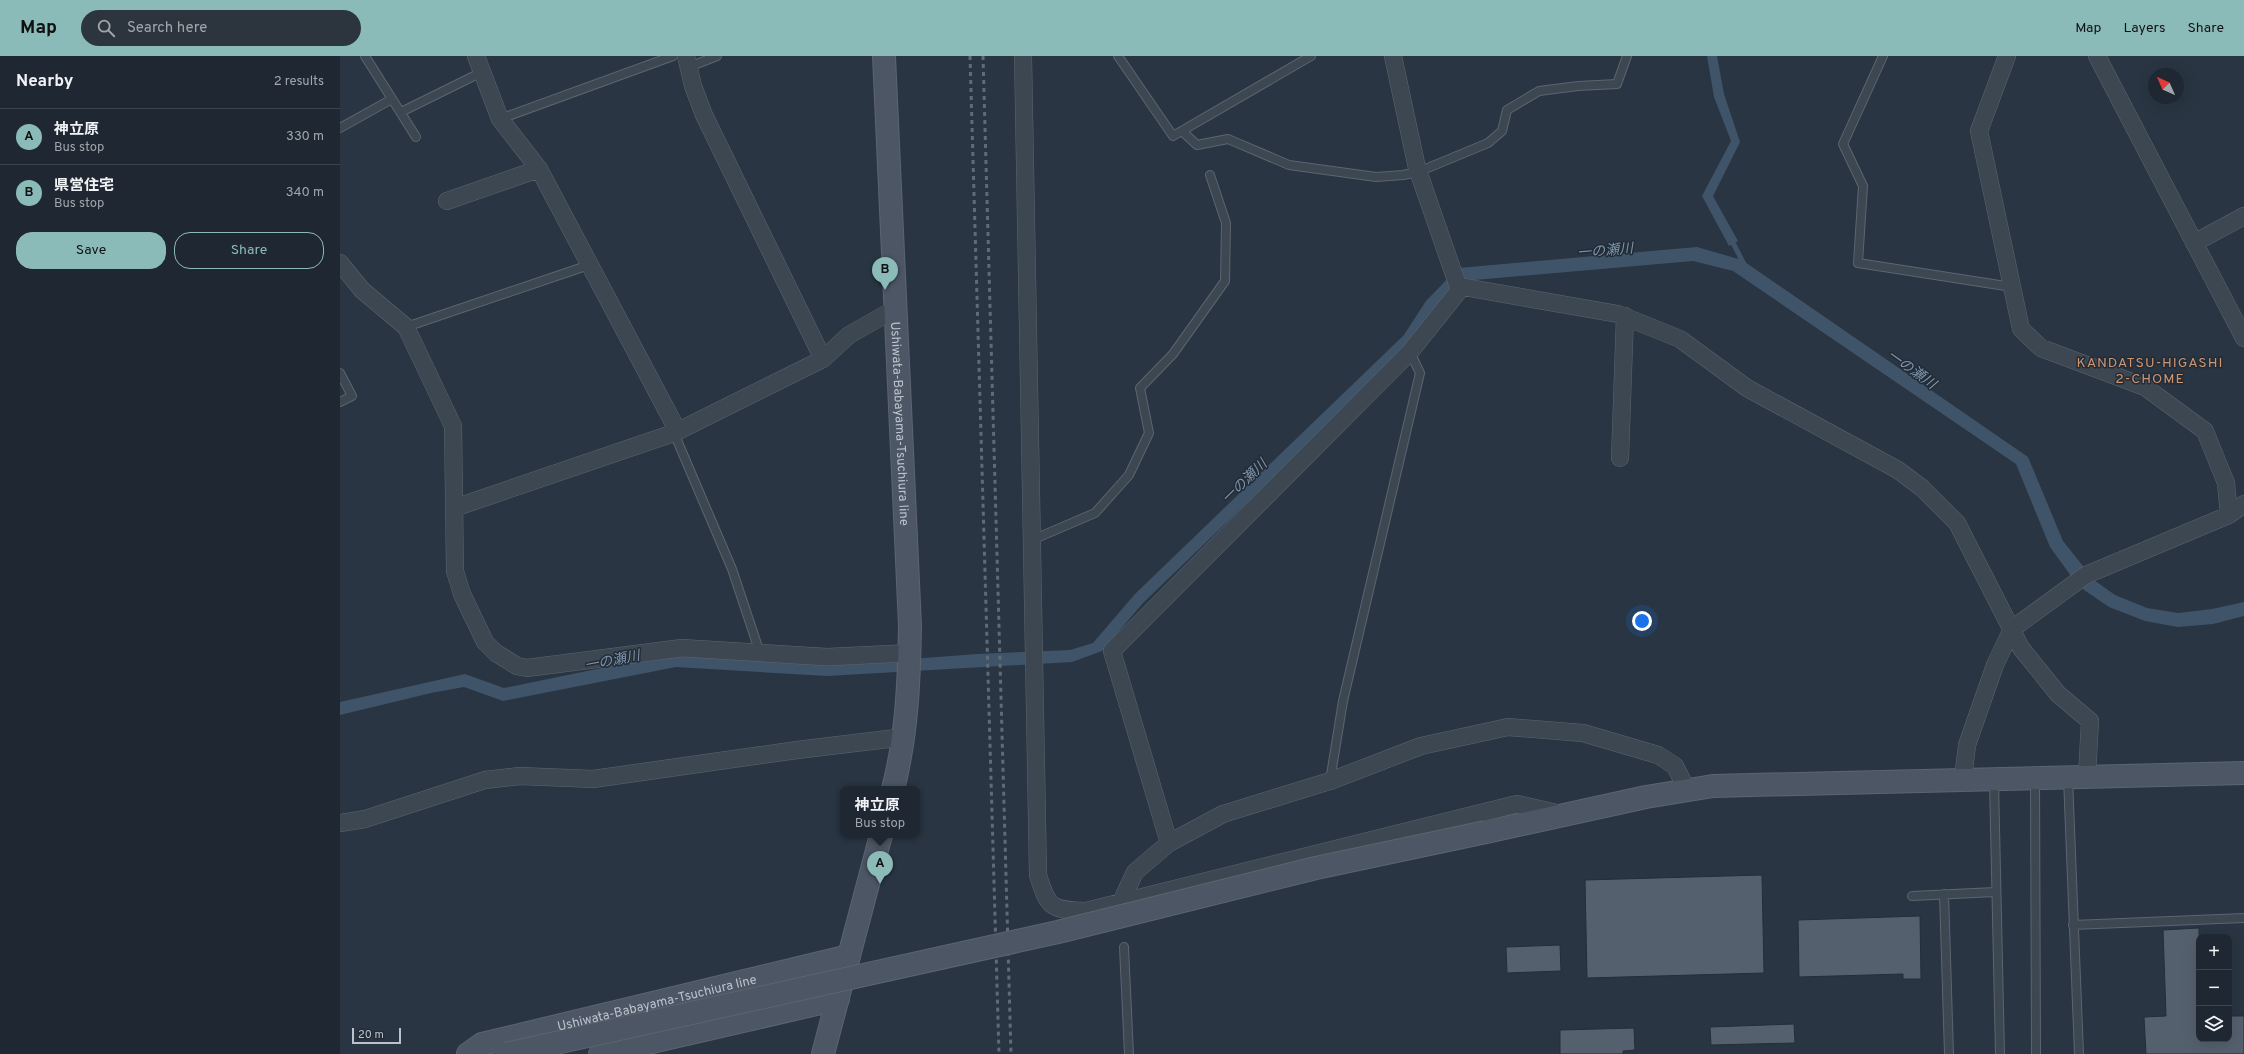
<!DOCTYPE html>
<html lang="en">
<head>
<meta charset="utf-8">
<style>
	:root { --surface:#1f2832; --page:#2c343e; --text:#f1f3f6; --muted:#a1a6ac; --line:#3c444d; --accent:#8bbbb9 }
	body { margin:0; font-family:Overpass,"Noto Sans JP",sans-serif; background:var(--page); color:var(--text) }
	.controls { position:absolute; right:12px; bottom:12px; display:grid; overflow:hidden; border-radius:8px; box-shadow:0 4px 16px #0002 }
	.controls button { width:36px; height:36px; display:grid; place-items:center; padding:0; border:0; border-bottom:1px solid var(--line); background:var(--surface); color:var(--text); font:20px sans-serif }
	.compass { position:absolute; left:1808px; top:12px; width:36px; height:36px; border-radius:50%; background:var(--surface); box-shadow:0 4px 16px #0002; rotate:315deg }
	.scale { position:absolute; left:12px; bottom:10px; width:49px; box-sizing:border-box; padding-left:4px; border:2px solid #bbc2cb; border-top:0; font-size:11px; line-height:14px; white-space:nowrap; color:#bbc2cb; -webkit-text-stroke:3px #222c37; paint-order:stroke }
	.you { position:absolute; left:1302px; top:565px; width:14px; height:14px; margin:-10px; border:3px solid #fff; border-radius:50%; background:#1a73e8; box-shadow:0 0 0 6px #1a73e833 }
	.badge { display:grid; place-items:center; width:26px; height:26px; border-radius:50%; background:var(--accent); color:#111; font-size:13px; font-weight:700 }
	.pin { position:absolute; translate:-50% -33px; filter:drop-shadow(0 1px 2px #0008) }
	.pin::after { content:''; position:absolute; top:21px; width:14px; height:12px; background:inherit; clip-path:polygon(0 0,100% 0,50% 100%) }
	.popup { position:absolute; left:500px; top:730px; width:80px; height:52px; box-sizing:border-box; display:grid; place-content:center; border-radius:8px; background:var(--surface); filter:drop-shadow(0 1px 3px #0005); font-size:13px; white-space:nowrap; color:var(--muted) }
	.popup b { font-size:15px; color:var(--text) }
	.popup::after { content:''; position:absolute; left:50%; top:100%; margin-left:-8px; border:8px solid transparent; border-top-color:var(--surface) }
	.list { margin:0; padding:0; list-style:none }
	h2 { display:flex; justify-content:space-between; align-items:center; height:52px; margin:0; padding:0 16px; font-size:17px }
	h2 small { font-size:13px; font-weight:400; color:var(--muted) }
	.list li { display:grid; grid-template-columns:26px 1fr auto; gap:12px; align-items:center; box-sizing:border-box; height:56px; padding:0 16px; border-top:1px solid var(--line) }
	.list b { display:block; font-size:15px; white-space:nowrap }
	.list p { margin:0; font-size:13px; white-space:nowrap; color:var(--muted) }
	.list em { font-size:13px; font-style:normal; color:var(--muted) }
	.actions { display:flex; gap:8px; padding:12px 16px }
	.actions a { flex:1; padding:9px 0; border:1px solid var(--accent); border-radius:16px; text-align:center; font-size:14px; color:var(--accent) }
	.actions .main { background:var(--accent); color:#111 }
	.icon { flex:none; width:22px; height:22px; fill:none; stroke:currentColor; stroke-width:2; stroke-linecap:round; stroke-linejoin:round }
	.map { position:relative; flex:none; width:1904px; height:998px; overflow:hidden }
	header { display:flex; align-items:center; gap:24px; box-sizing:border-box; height:56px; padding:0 20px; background:var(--accent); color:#111 }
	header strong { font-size:19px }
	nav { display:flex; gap:22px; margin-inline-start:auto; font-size:14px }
	.search { width:280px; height:36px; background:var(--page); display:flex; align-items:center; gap:10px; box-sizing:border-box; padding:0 14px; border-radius:22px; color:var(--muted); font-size:15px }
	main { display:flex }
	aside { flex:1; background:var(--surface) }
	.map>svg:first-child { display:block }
</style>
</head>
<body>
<header>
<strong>Map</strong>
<div class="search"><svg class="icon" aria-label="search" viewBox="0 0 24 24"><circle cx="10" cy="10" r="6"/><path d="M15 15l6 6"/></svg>Search here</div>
<nav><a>Map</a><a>Layers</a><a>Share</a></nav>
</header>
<main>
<aside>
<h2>Nearby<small>2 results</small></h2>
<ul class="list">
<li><span class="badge">A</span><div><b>神立原</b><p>Bus stop</p></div><em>330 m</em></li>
<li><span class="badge">B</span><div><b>県営住宅</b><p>Bus stop</p></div><em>340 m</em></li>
</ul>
<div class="actions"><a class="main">Save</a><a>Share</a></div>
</aside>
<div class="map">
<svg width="1904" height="998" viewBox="0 0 1904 998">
	<rect width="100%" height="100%" fill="#293542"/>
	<path fill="#405469" d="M1367 0H1377L1384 38 1400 86 1373 140 1398 185 1389 190 1362 140 1391 85 1374 41Z
		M1357 191 1402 204 1688 401 1723 485 1754 524 1775 539 1807 552 1838 557 1872 553 1904 546V560L1873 568 1838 571 1805 565 1769 551 1744 534 1731 520 1710 491 1676 408 1393 215 1353 205 1123 225 1074 286 803 547 762 595 732 606 487 620 336 611 163 645 124 631 91 637 0 659V646L125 618 164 632 335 597 558 604 637 598 730 594 753 587 795 538 1064 279 1086 245 1118 212Z"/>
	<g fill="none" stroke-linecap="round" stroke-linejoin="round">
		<path stroke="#405469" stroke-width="5" d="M1391 183 1405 210"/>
	</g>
	<path fill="#55606e" stroke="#242e39" d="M1422 819 1424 917 1247 922 1245 824Z
		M1580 860 1581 923H1563V918L1459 921 1458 864Z
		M1859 872V983H1889V960H1904V998H1806L1804 961 1826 960 1823 874Z
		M1220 889 1221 915 1167 917 1166 891Z
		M1454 968 1455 987 1371 989 1370 971Z
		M1294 972 1295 994 1283 995V998H1220V974Z"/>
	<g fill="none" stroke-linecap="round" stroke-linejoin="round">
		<g stroke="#5c656f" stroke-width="10">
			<path id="lane" d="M25 0 76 81
				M778 0 833 80 971 0
				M1543 0 1503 88 1523 130 1518 207 1672 231
				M349 11 377 0
				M61 56 142 16
				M160 63 333 0
				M0 72 52 43
				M842 75 857 89 888 83 949 109 1036 121 1063 119 1078 116 1148 87 1162 75 1167 54 1199 35 1238 30 1277 28 1287 0
				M66 271 249 209
				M0 317 12 340 0 346
				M334 377 392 513 420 597
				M692 484 755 457 789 419 809 377 800 332 833 298 885 225 886 167 870 119
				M1728 722 1739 998
				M1695 723 1696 998
				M990 725 1003 645 1080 317 1070 296
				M1654 725 1660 998
				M1604 838 1609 998
				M1572 840 1655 836
				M1733 869 1904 862
				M784 891 789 998"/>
		</g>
		<g stroke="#5c656f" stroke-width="18">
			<path id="street" d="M136 0 160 63 199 113 334 368V377
				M346 0 353 30 364 59 483 303
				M683 0 698 819C708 852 711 854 746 855L1177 748 1221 758
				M1053 0 1077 112 1118 230 1278 258 1340 283 1407 332 1558 414 1582 432 1617 467 1681 592 1718 638 1750 665 1747 720
				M1667 0 1639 75 1681 273 1701 292 1805 331 1865 375 1886 427 1889 459
				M1757 0 1904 282
				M107 145 199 113
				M1854 187 1904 160
				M0 207 22 234 66 271 113 370 115 515 122 538 145 586 156 597 177 610 187 612 342 592 487 601 570 597
				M1280 402 1285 260
				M114 452 334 377 483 303 509 279 555 253
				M1623 723 1627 689 1655 609 1672 573 1746 519 1889 459 1904 448
				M0 767 25 763 145 724 180 720 253 723 457 694 565 681
				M829 787 772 595 1070 296 1122 231
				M781 846 795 816 829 787 883 758 990 725 1081 690 1168 671 1243 677 1318 699 1335 710 1347 734"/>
		</g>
		<g stroke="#5c656f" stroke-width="24">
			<g id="secondary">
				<path id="s1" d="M544 0 570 570C569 626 567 679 553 733"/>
				<path d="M1146 776 1306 741 1373 730 1904 717"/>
				<path id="s2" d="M128 998 142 988 509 900"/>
				<path d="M260 998 498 943"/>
				<path d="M483 998 541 779"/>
			</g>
		</g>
		<use href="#lane" stroke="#3d4752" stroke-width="8"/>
		<use href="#street" stroke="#3d4752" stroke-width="17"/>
		<use href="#secondary" stroke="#4c5664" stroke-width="22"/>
		<path stroke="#606b78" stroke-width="3" stroke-dasharray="4 4" stroke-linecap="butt" d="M630 0 659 998
			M643 0 671 998"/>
		<g stroke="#5c656f" stroke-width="24" stroke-linecap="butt">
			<path id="secondary-bridge" d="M166 998 718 876 976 812 1146 776"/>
		</g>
		<use href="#secondary-bridge" stroke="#4c5664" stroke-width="22"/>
	</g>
	<g text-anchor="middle" stroke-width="3" stroke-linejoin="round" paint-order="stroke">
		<g font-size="13" fill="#bbc2cb" stroke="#222c37">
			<text dy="5" stroke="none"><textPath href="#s1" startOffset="368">Ushiwata-Babayama-Tsuchiura line</textPath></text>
			<text dy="5" stroke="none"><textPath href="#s2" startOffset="197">Ushiwata-Babayama-Tsuchiura line</textPath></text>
		</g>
		<g font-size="14" font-style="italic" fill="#7e94ab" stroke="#222c37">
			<text transform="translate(1265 194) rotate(-5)" y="5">一の瀬川</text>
			<text transform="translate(1572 313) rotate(35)" y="5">一の瀬川</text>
			<text transform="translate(904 425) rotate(-44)" y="5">一の瀬川</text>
			<text transform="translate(272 604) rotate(-11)" y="5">一の瀬川</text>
		</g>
		<g font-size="14" letter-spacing="1" fill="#cf9572" stroke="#222c37">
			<text x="1810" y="311">KANDATSU-HIGASHI<tspan x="1810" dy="16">2-CHOME</tspan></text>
		</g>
	</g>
</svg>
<div class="controls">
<button>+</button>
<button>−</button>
<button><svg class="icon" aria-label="layers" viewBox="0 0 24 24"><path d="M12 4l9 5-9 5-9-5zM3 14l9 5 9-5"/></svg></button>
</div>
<svg class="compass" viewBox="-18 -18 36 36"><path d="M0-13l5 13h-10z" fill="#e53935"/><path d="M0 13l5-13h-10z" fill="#a1a6ac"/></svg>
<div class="scale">20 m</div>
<div class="you"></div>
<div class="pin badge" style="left:540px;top:828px">A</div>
<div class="popup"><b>神立原</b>Bus stop</div>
<div class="pin badge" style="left:545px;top:234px">B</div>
</div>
</main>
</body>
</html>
